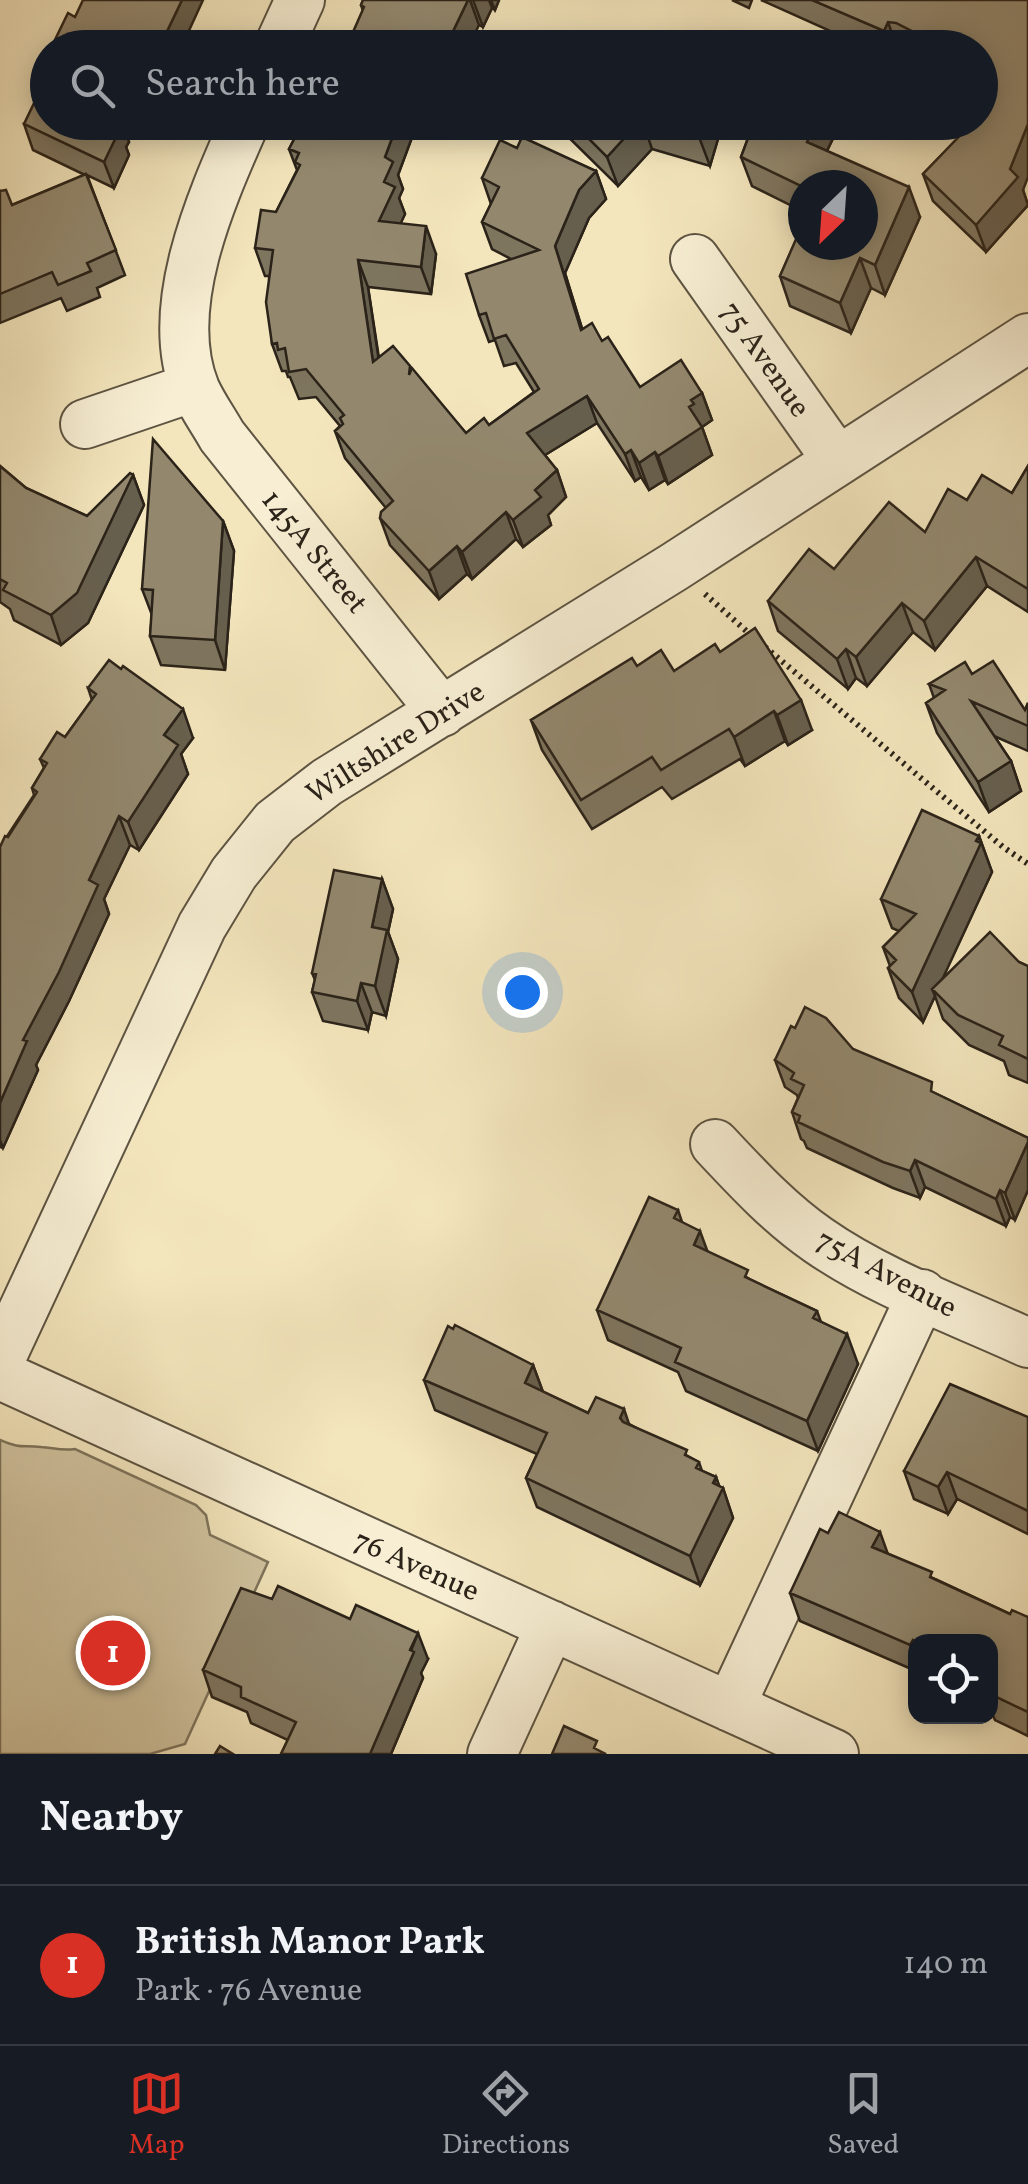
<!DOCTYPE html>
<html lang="en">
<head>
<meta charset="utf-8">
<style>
	:root { --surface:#171b24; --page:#20242c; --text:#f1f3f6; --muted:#9ea1a6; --line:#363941; --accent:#d93025 }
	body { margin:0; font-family:Vollkorn,serif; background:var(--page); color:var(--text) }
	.controls { position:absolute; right:30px; bottom:30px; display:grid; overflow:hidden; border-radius:20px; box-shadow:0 5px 25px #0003 }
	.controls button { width:90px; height:90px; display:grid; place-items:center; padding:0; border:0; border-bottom:2px solid var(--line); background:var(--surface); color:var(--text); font:50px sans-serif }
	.compass { position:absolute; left:788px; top:170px; width:90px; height:90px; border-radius:50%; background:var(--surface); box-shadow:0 5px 25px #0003; rotate:205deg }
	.you { position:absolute; left:522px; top:992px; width:35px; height:35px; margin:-25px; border:8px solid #fff; border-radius:50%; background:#1a73e8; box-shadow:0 0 0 15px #1a73e833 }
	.badge { display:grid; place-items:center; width:65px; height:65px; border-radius:50%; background:var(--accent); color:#fff; font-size:32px; font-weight:700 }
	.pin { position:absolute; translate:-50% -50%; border:5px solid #fff; box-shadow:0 2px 10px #0006 }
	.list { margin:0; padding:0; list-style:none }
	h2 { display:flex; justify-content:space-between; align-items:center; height:130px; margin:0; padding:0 40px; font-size:42px }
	h2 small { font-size:32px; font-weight:400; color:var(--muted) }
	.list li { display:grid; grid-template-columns:65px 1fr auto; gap:30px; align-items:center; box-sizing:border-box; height:160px; padding:0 40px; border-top:2px solid var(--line) }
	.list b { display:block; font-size:38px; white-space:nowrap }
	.list p { margin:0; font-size:32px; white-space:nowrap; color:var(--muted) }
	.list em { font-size:32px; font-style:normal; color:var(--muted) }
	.icon { flex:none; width:55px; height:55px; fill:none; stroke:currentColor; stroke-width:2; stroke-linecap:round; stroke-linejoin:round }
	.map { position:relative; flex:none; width:1028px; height:1754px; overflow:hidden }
	.search { position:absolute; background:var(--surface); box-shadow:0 5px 25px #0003; left:30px; right:30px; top:30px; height:110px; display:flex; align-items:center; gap:25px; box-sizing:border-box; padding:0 35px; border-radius:55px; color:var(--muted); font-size:38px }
	.sheet { height:290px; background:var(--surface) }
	nav { display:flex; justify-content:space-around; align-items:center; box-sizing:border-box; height:140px; border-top:2px solid var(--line); background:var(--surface); font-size:28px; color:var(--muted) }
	nav a { display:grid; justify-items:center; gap:5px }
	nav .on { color:var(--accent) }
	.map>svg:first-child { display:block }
</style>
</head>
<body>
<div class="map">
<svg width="1028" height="1754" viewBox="0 0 1028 1754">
	<rect width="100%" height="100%" fill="#f3e5bc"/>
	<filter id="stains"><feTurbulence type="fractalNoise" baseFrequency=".002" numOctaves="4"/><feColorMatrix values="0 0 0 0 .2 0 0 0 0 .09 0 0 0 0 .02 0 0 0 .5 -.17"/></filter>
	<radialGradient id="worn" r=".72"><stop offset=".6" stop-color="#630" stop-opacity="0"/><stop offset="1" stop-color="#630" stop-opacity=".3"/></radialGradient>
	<path fill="#d1c4a0" stroke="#7e745c" stroke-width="2.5" d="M0 1440C21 1449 21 1445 41 1447 54 1448 62 1451 75 1449L196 1505 206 1515 210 1535 268 1562 185 1744 150 1754H0Z"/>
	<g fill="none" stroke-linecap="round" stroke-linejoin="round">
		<g stroke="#5d5442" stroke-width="52">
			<path id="minor" d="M278 48 300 0
				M245 122C212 197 162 307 195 389 202 405 213 420 222 436L442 712
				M695 259 837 460
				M85 424 194 387
				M715 1144C747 1178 779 1213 818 1240 881 1284 959 1311 1028 1343
				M0 1360 202 926 234 873 275 822 327 782 674 567 1028 338
				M0 1375 834 1754
				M730 1707 922 1294
				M492 1754 551 1625"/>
		</g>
		<path stroke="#2b2319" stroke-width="6" stroke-dasharray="2.5 5" stroke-linecap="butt" d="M178 38 200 48
			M705 594 752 636
			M765 647 1003 847 1028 864"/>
		<use href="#minor" stroke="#f7eed3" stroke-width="48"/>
	</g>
	<path fill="#7e755f" stroke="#2b2319" stroke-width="2.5" fill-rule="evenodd" d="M363 0H499L495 10 492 8 483 27 479 25 363 11 361 5Z
		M732 0H752L749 8Z
		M761 0H1028L1023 190 1028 205 986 252 933 201 923 174 967 129 964 122H980V48H868Z
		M303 122H426L420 135 414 132 398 175 403 189 399 198 405 214 400 224 436 254 431 294 368 287 379 358 411 370 466 433 489 425 534 392 516 363 504 366 495 340 489 342 479 315 511 259 492 249 482 222 491 204 482 178 517 148 596 171 606 199 589 218 565 273 582 329 602 341 640 387 702 393 712 420 702 427 712 455 668 484 665 480 649 490 641 477 635 481 597 423 545 455 557 470 566 497 548 515 551 525 523 547 516 539 472 579 467 574 439 599 390 545 380 518 386 508 345 458 335 431 340 426 316 397 299 399 290 377H288L286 371H282L272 344 269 276H265L255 248 276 212 297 170 289 149Z
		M553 122H723L710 166 652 149 618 186Z
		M754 122H838L839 126 827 151 920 217 885 295 871 288 851 333 790 306 780 276 798 236 795 228 802 211 752 186 741 157ZM803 185 863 245H803Z
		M24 124 127 137 129 142 126 147 129 155 114 188 87 175 125 275 97 288 100 297 67 311 61 298 0 323V191L12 205 85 175 33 150Z
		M0 466 26 488 87 516 133 475 144 505 88 623 61 645 14 620 10 609 0 602Z
		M1028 466V612L987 586 935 650 913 632 867 686 856 678 848 689 778 631 768 601 834 569 925 532 967 500 1012 493Z
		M223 521 234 551 225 670 161 665 150 636 152 615 142 589Z
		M720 652 812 730 788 745 785 741 745 766 740 759 672 799 662 787 592 829 542 750 531 720 637 666 674 671Z
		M972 674 1025 710 1028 703V751L994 736 1011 761 1021 791 989 812 937 733 926 703 934 698 929 684Z
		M88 688 193 738 181 754 188 774 139 850 130 845 104 899 109 914 69 1001 36 1065 38 1070 3 1148 0 1147V847L34 795 32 788 44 768 40 759 65 737 92 700Z
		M979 836 992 872 942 979 1019 962 1028 966V1083L1009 1075 1004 1061 969 1045 943 1019 935 996 923 1022 899 998 888 968 890 966 883 947 899 931 892 928 881 899Z
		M382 879 393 909 388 932 398 959 386 1016 372 1012 368 1030 323 1021 312 992 315 980 312 973Z
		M853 1049 936 1094 1028 1138V1190L1015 1220 1010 1217 1006 1226 925 1187 920 1198 893 1188 807 1148 804 1141 801 1139 792 1112 798 1098 797 1095 785 1087 775 1060Z
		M678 1210 682 1222 708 1252 751 1280 817 1311 821 1322 858 1364 818 1451 686 1391 678 1372 608 1340 597 1310Z
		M533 1365 543 1392 588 1413 629 1424 699 1462 702 1471 716 1477 719 1486 723 1488 733 1518 700 1585 537 1507 526 1478 537 1454 435 1410 424 1380Z
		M1028 1417V1534L957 1499 948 1514 914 1499 904 1471Z
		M828 1533 888 1554 935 1579 1010 1614 1028 1617V1736L995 1720 990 1709V1642H916V1671L800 1621 790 1593Z
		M428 1659 421 1673 423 1678 391 1754H281L288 1740 251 1723 247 1712 212 1697 203 1670Z"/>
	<path fill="#675f4d" stroke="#2b2319" stroke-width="2.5" d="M182 0H203L181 48H159Z
		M468 0H470L479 25 468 48H445Z
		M473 0H489L492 8 483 27Z
		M491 0H499L495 10Z
		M888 22 897 48H889L884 31Z
		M116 122H134L127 137 129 142 126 147 129 155 114 188 104 162Z
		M398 122H410L414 132 398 175 403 189 399 198 405 214 389 249 379 221 384 182 385 157Z
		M416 122H426L420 135Z
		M639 122H643L652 149 618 186 607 157Z
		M703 122H723L710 166 699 137Z
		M816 122H838L839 126 817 171 807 142Z
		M1028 124V177L1023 190 1028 205 986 252 976 225 1010 169Z
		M596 171 606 199 589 218 565 273 591 357 555 246 579 190Z
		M909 187 920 217 885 295 875 265Z
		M426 226 436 254 431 294 421 267Z
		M860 258 871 288 851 333 840 303Z
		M358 260 368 287 383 389 373 362Z
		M702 393 712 420 702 427 712 455 668 484 658 456 691 400Z
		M587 396 597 423 537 460 527 433Z
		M631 450 641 477 635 481 625 454Z
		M655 452 665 480 649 490 639 463Z
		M557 470 566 497 548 515 551 525 523 547 513 520 535 490Z
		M133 475 144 505 88 623 61 645 51 615Z
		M506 512 516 539 472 579 462 552Z
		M223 521 234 551 225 670 215 640Z
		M457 546 467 574 439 599 429 571Z
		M976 557 987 586 935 650 924 621Z
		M902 603 913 632 867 686 856 657Z
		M846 649 856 678 848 689 837 659Z
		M801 700 812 730 788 745 777 715Z
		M183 709 193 738 181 754 188 774 139 850 128 822 164 735Z
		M774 711 785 741 745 766 734 737Z
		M1011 761 1021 791 989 812 978 782Z
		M119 816 130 845 104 899 109 914 69 1001 36 1065 38 1070 3 1148 0 1140V1103L23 1040 89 880Z
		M979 836 992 872 936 993 932 989 935 996 923 1022 912 992Z
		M382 879 393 909 388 932 398 959 386 1016 375 986 372 927Z
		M361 983 372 1012 368 1030 357 1001Z
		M1028 1142V1190L1015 1220 1005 1193Z
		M915 1160 925 1187 920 1198 910 1171Z
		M1000 1190 1010 1217 1006 1226 996 1199Z
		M700 1231 711 1261 694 1245Z
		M847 1334 858 1364 818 1451 807 1421Z
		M533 1365 544 1395 525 1383Z
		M624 1409 634 1439 620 1418Z
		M947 1472 957 1499 948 1514 938 1487Z
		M716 1477 721 1491 723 1488 733 1518 700 1585 690 1556Z
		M880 1532 890 1560 872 1547Z
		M418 1633 428 1659 421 1673 423 1678 391 1754H370Z
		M913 1640 916 1647V1661L910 1645Z"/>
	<path fill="#93886e" stroke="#2b2319" stroke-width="2.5" d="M83 0H182L159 48H51L68 13 75 17Z
		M363 0H468L445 48H346L364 7 361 5Z
		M812 0H1028V124L1010 169 1018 177 976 225 923 174 973 122H980V48H945L896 23 888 22 884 31Z
		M663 39 690 48H661Z
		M575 40 583 48H568Z
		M48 74V122H116L114 126 120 129 104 162 24 124Z
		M303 122H398L385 157 393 162 384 182 395 187 379 221 426 226 421 267 358 260 373 362 393 346 410 366 409 375 412 368 466 433 484 418 489 425 539 389 506 335 494 339 486 313 479 315 466 274 539 250 482 222 499 187 482 178 500 140 517 148 522 137 596 171 579 190 555 246 581 330 592 323 602 341 608 337 640 387 681 360 702 393 691 400 694 404 689 407 702 427 658 456 655 452 639 463 631 450 625 454 587 396 527 433 557 470 535 490 541 497 513 520 506 512 462 552 457 546 429 571 380 518 381 512 393 501 335 431 343 424 340 418 344 415 306 369 289 372 285 348 278 350 277 343 272 344 266 302 273 250 255 248 261 210 276 212 300 165 295 162 299 153 289 149Z
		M572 122H639L607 157Z
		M652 122H703L699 137Z
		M754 122H816L807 142 909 187 875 265 860 258 840 303 780 276 800 230 795 228 803 209V245H863V185H803V187L741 157Z
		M86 174 116 250 87 263 91 271 58 285 52 272 0 294V191L6 190 12 205Z
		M153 439 223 521 215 640 150 636 153 590 142 589Z
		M0 466 26 488 87 516 130 473 133 475 77 593 51 615 3 590 7 583 0 579Z
		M1028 466V589L976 557 924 621 902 603 856 657 846 649 837 659 768 601 809 549 834 569 889 502 925 532 948 489 967 500 982 475 1012 493Z
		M755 628 801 700 777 715 774 711 734 737 729 729 661 770 652 757 581 800 531 720 632 658 637 666 661 650 674 671 715 644 720 652Z
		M109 660 121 669 123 666 183 709 164 735 178 745 128 822 119 816 89 880 98 885 59 972 23 1040 27 1041 0 1103V847L5 836 8 837 37 792 32 788 47 763 40 759 57 732 65 737 96 694 88 688Z
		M993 661 1025 710 1028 703V726L971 701 1011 761 978 782 926 703 945 690 929 684 965 662 972 674Z
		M922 810 979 836 976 841 981 843 912 992 888 968 896 960 883 947 916 914 881 899Z
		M334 870 382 879 372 927 387 930 375 986 361 983 357 1001 312 992 316 974 312 973Z
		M990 932 1019 962 1028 966V1059L999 1045 1003 1036 958 1015 932 989Z
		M805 1007 826 1018 853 1049 932 1082 931 1091 1028 1138V1142L1005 1193 1000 1190 996 1199 915 1160 910 1171 883 1162 798 1122 800 1116 792 1112 804 1085 791 1079 794 1073 775 1060 791 1026 795 1028Z
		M649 1197 678 1210 674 1218 700 1231 694 1245 748 1270 745 1277 817 1311 813 1318 847 1334 807 1421 675 1362 681 1348 597 1310Z
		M455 1325 533 1365 525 1383 588 1413 596 1397 624 1409 620 1418 623 1422 687 1450 685 1455 699 1462 696 1468 716 1477 713 1483 723 1488 690 1556 526 1478 547 1433 424 1380 448 1326 453 1329Z
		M950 1384 1028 1417V1511L947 1472 938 1487 904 1471Z
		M839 1512 880 1532 872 1547 932 1572 930 1577 1010 1614 1012 1610 1028 1617V1712L990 1694V1642H917L913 1640 910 1645 790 1593 820 1529 828 1533Z
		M278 1586 350 1619 356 1605 418 1633 410 1650 414 1652 370 1754H281L296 1722 241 1697V1687L203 1670 241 1588 272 1599Z
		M564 1726 597 1741 594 1748 606 1754H552Z
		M220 1746 233 1754H215Z"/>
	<g text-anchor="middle" stroke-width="8" stroke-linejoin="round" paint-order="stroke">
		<g font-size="30" fill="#2b2319" stroke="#f7eed3">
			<text transform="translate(766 359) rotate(55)" y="10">75 Avenue</text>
			<text transform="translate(315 551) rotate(51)" y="10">145A Street</text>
			<text transform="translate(395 742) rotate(-32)" y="10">Wiltshire Drive</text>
			<text transform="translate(887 1273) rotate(28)" y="10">75A Avenue</text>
			<text transform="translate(417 1565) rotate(24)" y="10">76 Avenue</text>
		</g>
	</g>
	<rect width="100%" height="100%" filter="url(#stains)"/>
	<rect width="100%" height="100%" fill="url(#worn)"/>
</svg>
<div class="controls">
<button><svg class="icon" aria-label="locate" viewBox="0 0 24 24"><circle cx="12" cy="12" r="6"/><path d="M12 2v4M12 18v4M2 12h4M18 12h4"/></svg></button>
</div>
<svg class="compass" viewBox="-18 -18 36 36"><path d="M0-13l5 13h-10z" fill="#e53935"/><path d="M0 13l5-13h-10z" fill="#9ea1a6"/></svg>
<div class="you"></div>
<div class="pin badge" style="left:113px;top:1653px">1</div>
<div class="search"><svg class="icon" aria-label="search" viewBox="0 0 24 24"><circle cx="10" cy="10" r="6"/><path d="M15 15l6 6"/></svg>Search here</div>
</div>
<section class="sheet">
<h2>Nearby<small></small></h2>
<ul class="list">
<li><span class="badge">1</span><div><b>British Manor Park</b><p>Park · 76 Avenue</p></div><em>140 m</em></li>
</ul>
</section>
<nav>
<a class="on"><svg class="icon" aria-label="map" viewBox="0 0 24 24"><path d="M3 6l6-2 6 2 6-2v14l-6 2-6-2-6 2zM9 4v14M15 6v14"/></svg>Map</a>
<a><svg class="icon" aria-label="directions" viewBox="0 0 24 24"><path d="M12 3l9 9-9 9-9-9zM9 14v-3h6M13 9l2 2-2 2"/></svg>Directions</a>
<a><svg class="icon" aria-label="saved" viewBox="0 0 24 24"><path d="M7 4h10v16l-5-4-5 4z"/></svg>Saved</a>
</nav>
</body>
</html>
